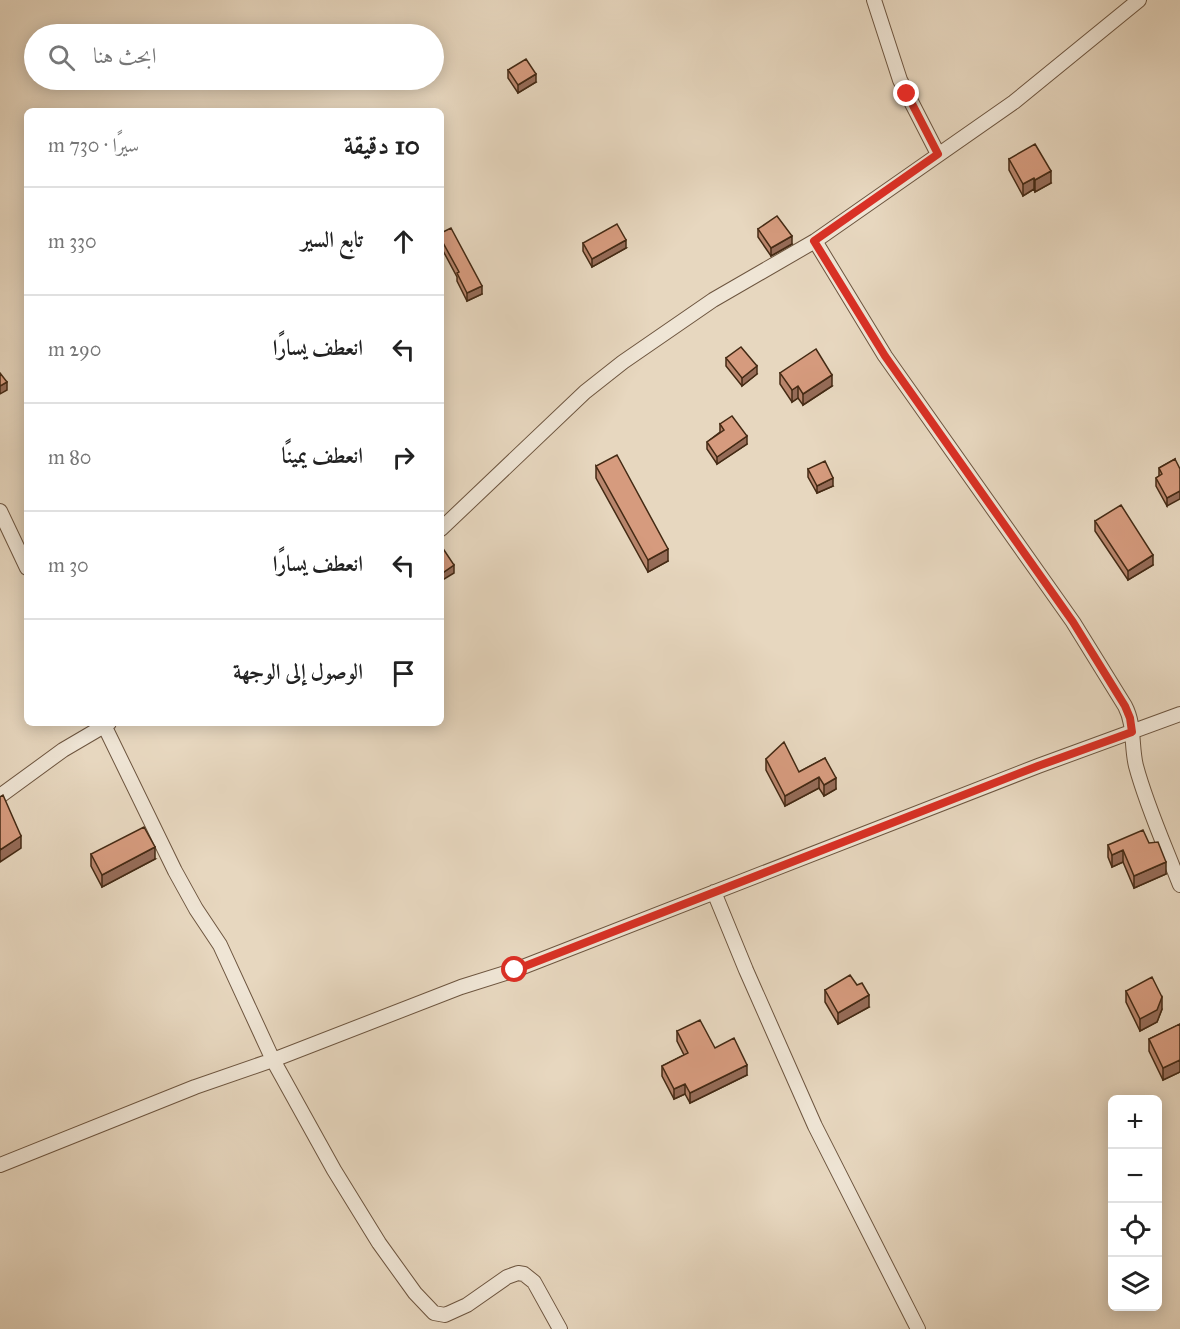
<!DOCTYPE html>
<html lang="ar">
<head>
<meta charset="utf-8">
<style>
	:root { --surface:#fff; --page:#f2f2f2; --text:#222; --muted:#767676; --line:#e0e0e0 }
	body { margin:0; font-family:"IM FELL Great Primer",Amiri,serif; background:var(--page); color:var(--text); direction:rtl }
	.controls { position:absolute; right:18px; bottom:18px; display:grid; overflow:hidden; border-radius:9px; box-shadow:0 3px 15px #0003 }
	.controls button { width:54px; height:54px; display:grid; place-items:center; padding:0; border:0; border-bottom:2px solid var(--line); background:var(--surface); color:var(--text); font:30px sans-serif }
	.stop { position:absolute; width:18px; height:18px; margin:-14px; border:4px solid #d93025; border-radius:50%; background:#fff }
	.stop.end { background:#d93025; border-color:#fff; box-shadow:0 2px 6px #0008 }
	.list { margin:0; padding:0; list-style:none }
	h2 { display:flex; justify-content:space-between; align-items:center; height:78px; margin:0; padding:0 24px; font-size:26px }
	h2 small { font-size:20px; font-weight:400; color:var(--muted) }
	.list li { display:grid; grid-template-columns:39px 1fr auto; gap:18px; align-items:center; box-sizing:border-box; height:108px; padding:0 24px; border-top:2px solid var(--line) }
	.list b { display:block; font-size:22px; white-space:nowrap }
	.list em { font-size:20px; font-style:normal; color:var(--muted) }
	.icon { flex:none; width:33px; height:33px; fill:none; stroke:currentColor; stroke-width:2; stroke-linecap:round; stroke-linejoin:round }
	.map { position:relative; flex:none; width:1180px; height:1329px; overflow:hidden; direction:ltr }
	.search { position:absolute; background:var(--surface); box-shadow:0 3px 15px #0003; left:24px; top:24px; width:420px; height:66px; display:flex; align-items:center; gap:15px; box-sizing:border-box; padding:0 21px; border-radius:33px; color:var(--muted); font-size:22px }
	.panel { position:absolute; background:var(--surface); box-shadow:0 3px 15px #0003; left:24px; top:108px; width:420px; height:618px; border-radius:9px; direction:rtl }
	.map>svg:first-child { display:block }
</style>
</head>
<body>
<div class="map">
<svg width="1180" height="1329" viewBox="0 0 1180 1329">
	<rect width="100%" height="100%" fill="#e7d7bf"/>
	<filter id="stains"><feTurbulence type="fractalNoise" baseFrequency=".00333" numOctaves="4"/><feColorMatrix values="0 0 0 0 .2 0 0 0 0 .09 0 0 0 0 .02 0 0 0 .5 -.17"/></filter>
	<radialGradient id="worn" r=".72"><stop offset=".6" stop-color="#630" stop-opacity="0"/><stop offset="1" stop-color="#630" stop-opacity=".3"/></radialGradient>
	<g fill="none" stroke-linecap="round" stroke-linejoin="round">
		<g stroke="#6d553f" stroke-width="16">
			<path id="street" d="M874 0 900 80 938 154
				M815 241 885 356 1073 622 1125 706C1135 725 1131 746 1136 766 1147 807 1165 846 1180 885
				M0 511 27 568
				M441 529 585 392 623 362 713 300 815 241 1014 102 1139 0
				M103 723 175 871 196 909 220 945 273 1060 334 1170 379 1243 415 1293 434 1313 445 1315 467 1305 507 1277 518 1273 524 1274 534 1282 560 1329
				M0 796 63 750 109 723
				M714 892 746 970 815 1126 918 1329
				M0 1165 195 1087 273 1060 461 987 515 970 1038 766 1180 714"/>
		</g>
		<use href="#street" stroke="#efe5d5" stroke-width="14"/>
	</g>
	<path fill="#b8856c" stroke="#442a14" stroke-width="1.5" d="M508 70 536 82 518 93 508 78Z
		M1009 159 1051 183 1035 192 1034 189 1023 196 1009 170Z
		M758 229 792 244 771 256 758 237Z
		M441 233 482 294 467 301 457 281V277L441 247Z
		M583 243 626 248 592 267 583 251Z
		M726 358 757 374 742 386 726 366Z
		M780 373 832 386 803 405 798 398 792 402 780 384Z
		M720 424 747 444 717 464 707 449V442L720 432Z
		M1175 459 1167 506 1156 486V478L1159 476V468Z
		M596 466 668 561 648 572 596 478Z
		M808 469 833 486 817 493 808 477Z
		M1095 521 1153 565 1128 580 1095 531Z
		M825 758 836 789 824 796 819 788 785 806 766 770V759L799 772Z
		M1149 843 1166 874 1134 888 1123 862 1112 867 1108 857V845Z
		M91 854 155 859 102 887 91 866Z
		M825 990 869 1007 838 1024 825 1002Z
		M1126 991 1162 1009 1157 1022 1140 1031 1126 1002Z
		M1180 1024V1072L1163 1080 1149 1051V1039Z
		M677 1031 715 1048 747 1075 690 1103 685 1094 674 1099 662 1076V1066L684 1055 677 1041Z"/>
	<path fill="#966c58" stroke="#442a14" stroke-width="1.5" d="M536 74V82L518 93V85Z
		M312 80H321L312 85Z
		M1051 171V183L1035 192V180Z
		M1034 178V189L1023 196V184Z
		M792 236V244L771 256V248Z
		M626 240V248L592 267V259Z
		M482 286V294L467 301V293Z
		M757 366V374L742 386V378Z
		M832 375V386L803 405V394Z
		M7 382V390L0 394V386Z
		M798 386V398L792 402V390Z
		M747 436V444L717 464V457Z
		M833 478V486L817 493V486Z
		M1180 491V499L1167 506V498Z
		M668 549V561L648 572V560Z
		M1153 555V565L1128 580V571Z
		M454 565V573L441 581V574Z
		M819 777V788L785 806V796Z
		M836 778V789L824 796V785Z
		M21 836V848L0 862V850Z
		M155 847V859L102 887V875Z
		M1123 850V862L1112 867V855Z
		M1166 862V874L1134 888V876Z
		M869 995V1007L838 1024V1013Z
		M1162 997V1009L1157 1022 1140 1031V1019Z
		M1180 1060V1072L1163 1080V1068Z
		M747 1065V1075L690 1103V1093Z
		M685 1084V1094L674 1099V1089Z"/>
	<path fill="#d69b7e" stroke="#442a14" stroke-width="1.5" d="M336 31 337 34H330Z
		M526 59 536 74 518 85 508 70Z
		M1035 144 1051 171 1035 180 1034 178 1023 184 1009 159Z
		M777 216 792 236 771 248 758 229Z
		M617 224 626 240 592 259 583 243Z
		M451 228 482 286 467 293 457 273 459 272 441 239V233Z
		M741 347 757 366 742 378 726 358Z
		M816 349 832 375 803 394 798 386 792 390 780 373Z
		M0 373 7 382 0 386Z
		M732 416 747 436 717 457 707 442 724 430 720 424Z
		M617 455 668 549 648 560 596 466Z
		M1175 459 1180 469V491L1167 498 1156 478 1162 474 1159 468Z
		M825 461 833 478 817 486 808 469Z
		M1121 505 1153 555 1128 571 1095 521Z
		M442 547 454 565 441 574V548Z
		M784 742 799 772 825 758 836 778 824 785 819 777 785 796 766 759Z
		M3 795 21 836 0 850V797Z
		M144 827 155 847 102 875 91 854Z
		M1143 830 1149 843 1158 842 1166 862 1134 876 1123 850 1112 855 1108 845Z
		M850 975 857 985 862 983 869 995 838 1013 825 990Z
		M1152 977 1162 997 1157 1010 1140 1019 1126 991Z
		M700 1020 715 1048 734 1038 747 1065 690 1093 685 1084 674 1089 662 1066 688 1053 677 1031Z
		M1180 1024V1060L1163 1068 1149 1039Z"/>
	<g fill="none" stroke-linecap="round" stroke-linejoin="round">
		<path stroke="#d93025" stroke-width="8" d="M515 970 1038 766 1132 732 1130 718 1125 706 1073 622 885 356 814 241 938 154 907 94"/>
	</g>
	<rect width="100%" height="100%" filter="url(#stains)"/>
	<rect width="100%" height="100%" fill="url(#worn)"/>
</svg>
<div class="controls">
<button>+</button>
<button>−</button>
<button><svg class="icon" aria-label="locate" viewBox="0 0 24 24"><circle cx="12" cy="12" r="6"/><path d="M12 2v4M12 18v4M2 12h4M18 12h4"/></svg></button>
<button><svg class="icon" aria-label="layers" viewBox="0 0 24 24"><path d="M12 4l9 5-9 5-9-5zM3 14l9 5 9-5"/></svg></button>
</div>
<div class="stop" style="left:515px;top:970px"></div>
<div class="stop end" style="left:907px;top:94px"></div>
<div class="search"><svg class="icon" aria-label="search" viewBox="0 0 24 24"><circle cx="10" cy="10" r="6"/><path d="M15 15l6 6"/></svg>ابحث هنا</div>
<section class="panel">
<h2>10 دقيقة<small>سيرًا · 730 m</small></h2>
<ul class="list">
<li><svg class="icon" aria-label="ahead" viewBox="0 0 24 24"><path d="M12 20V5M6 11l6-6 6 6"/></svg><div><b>تابع السير</b></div><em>330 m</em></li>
<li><svg class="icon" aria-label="left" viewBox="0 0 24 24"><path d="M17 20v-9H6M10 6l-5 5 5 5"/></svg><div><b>انعطف يسارًا</b></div><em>290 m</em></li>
<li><svg class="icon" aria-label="right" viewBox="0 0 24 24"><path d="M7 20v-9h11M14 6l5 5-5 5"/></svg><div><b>انعطف يمينًا</b></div><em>80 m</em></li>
<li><svg class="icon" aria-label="left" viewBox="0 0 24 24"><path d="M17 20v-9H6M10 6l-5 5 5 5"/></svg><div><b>انعطف يسارًا</b></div><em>30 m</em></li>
<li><svg class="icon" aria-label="arrive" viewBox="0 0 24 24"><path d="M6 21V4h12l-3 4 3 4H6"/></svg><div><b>الوصول إلى الوجهة</b></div></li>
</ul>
</section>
</div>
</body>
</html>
